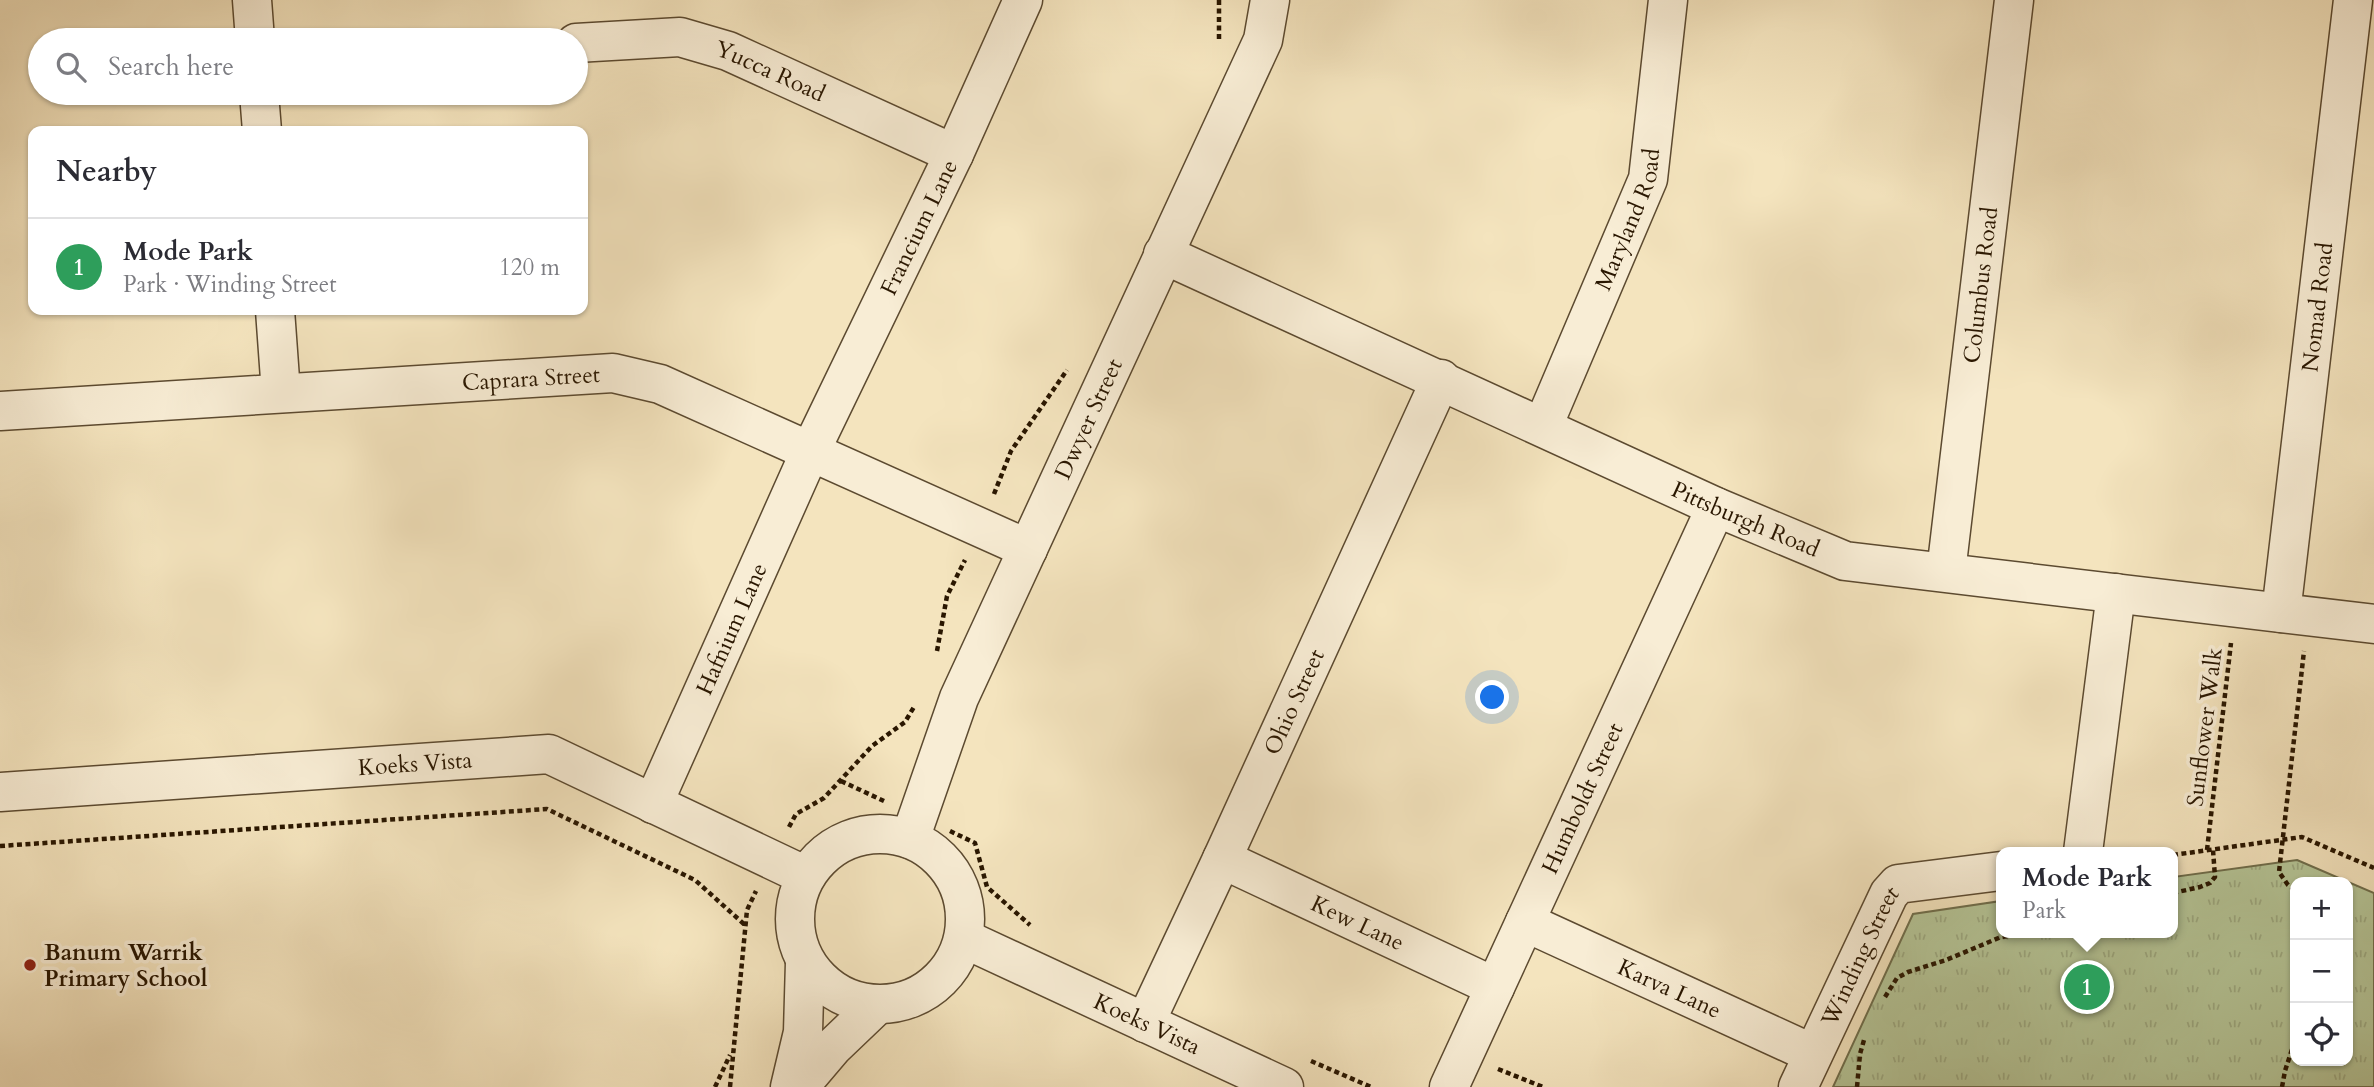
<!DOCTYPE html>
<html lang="en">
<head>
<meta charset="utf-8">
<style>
	:root { --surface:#fff; --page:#f7f7f7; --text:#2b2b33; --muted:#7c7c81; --line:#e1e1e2; --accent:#8f2418 }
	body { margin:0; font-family:Cardo,serif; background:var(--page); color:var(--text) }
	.controls { position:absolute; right:21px; bottom:21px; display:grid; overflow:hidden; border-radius:14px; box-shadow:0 2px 5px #0004 }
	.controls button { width:63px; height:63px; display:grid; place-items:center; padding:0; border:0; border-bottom:2px solid var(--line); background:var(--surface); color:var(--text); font:35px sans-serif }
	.you { position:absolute; left:1493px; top:698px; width:24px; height:24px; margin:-18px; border:5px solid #fff; border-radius:50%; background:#1a73e8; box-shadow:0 0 0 10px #1a73e833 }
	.badge { display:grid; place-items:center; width:46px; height:46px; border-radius:50%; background:var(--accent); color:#fff; font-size:23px; font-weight:700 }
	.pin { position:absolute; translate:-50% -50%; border:4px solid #fff; box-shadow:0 2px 7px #0006 }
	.popup { position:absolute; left:1996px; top:847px; width:182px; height:91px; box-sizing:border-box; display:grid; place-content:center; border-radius:14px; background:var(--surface); filter:drop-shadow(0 2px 5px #0005); font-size:23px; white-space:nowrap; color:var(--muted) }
	.popup b { font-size:26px; color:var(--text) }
	.popup::after { content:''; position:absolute; left:50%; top:100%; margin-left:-14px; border:14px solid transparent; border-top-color:var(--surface) }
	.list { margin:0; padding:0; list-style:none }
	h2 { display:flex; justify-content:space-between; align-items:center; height:91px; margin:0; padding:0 28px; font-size:30px }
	h2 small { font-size:23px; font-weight:400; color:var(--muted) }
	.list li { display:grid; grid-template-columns:46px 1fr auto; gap:21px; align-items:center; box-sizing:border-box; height:98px; padding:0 28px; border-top:2px solid var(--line) }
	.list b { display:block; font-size:26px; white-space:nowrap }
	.list p { margin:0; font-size:23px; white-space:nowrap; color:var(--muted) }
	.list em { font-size:23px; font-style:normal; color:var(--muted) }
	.icon { flex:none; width:38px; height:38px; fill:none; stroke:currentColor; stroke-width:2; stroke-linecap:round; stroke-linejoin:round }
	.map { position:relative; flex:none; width:2374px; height:1087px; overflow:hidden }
	.search { position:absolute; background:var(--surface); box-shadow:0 2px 5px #0004; left:28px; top:28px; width:560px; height:77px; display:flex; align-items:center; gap:18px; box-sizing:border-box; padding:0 24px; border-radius:38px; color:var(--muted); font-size:26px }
	.panel { position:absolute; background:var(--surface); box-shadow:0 2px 5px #0004; left:28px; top:126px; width:560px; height:189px; border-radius:14px }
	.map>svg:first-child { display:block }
</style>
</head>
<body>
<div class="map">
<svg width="2374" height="1087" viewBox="0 0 2374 1087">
	<defs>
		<pattern id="park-tufts" width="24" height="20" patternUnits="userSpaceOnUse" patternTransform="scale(1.75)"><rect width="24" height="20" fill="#b5c597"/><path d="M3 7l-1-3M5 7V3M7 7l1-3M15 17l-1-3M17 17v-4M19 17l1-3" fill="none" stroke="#9ca880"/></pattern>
	</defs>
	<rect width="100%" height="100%" fill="#f4e4be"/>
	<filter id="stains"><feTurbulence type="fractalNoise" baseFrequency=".00286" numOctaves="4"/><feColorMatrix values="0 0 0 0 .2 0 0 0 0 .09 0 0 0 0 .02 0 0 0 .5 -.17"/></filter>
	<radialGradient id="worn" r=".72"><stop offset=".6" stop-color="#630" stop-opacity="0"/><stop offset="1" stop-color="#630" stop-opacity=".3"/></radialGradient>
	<path fill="url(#park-tufts)" stroke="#6f6e4c" stroke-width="2" fill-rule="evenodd" d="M2297 860 2374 893V1087H1833L1913 914 2001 901V933H2173V877ZM2295 882H2348V1061H2295Z"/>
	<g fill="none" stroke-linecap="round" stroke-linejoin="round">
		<g stroke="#5c4a30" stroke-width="41">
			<g id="minor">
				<path d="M252 0 255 40"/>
				<path id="s1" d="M576 43 680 37 728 51 954 154"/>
				<path d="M259 93 262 131"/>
				<path id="s2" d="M1163 254 1716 507 1845 561 2374 624"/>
				<path d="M275 310 281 393"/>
				<path id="s3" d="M0 411 613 373 660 384 1028 549"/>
				<path id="s4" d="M1543 426 1648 179 1668 0"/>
				<path id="s5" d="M1946 572 2014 0"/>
				<path id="s6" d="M2281 613 2353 0"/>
				<path id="s7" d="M0 792 549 754 806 876"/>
				<path id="s8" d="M653 804 810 452 954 154 1023 0"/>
				<circle cx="880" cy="919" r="85"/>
				<path id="s9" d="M910 839 959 698 1263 40 1270 0"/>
				<path d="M2083 852 2116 593"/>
				<path id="s10" d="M1222 859 1495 987"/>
				<path id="s11" d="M1525 922 1813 1054"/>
				<path id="s12" d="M965 939 1284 1087"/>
				<path id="s13" d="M1145 1023 1222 859 1441 379"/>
				<path d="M790 1087 803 1032 805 962"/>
				<path d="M799 1087 833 1047 877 1005"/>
				<path id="s14" d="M1449 1087 1716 507"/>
				<path id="s15" d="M1798 1087 1889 894 1898 884 2001 871"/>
			</g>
		</g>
		<path stroke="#291600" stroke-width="4.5" stroke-dasharray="5 3.5" stroke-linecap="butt" d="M1219 0V41
			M994 494 1011 451 1067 370
			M937 651 947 596 965 560
			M841 781 884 801
			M789 827 796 814 824 798 872 746 905 722 914 707
			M950 831 975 843 987 887 1030 925
			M0 846 547 809 695 880 745 925
			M2207 850 2231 643
			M2173 855 2302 837 2374 868
			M2295 890 2288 885 2279 872 2304 651
			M2173 893 2200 887 2210 883 2215 877 2213 850
			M1885 997 1897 978 1908 972 1946 960 2001 937 2036 933
			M1311 1061 1371 1087
			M1498 1069 1543 1087
			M715 1087 730 1055
			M730 1087 747 910 756 891
			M1857 1087 1860 1054 1864 1040
			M2282 1087 2285 1071 2295 1040"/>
		<use href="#minor" stroke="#f8edd5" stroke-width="38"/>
	</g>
	<circle fill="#8f2418" stroke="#f8edd5" stroke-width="2.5" cx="30" cy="965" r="7"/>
	<g text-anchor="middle" stroke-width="7" stroke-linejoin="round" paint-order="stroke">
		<g font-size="23" fill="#291600" stroke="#f8edd5">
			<text dy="8" stroke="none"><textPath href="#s1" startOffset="201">Yucca Road</textPath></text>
			<text dy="8" stroke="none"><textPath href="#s4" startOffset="224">Maryland Road</textPath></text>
			<text dy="8" stroke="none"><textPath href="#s8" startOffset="635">Francium Lane</textPath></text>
			<text dy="8" stroke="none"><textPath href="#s5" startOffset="289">Columbus Road</textPath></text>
			<text dy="8" stroke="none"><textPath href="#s6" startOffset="308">Nomad Road</textPath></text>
			<text dy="8" stroke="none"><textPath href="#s3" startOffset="532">Caprara Street</textPath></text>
			<text dy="8" stroke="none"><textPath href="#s9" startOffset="457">Dwyer Street</textPath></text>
			<text dy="8" stroke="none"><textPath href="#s2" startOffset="640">Pittsburgh Road</textPath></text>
			<text dy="8" stroke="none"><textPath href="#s8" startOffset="192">Hafnium Lane</textPath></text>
			<text dy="8" stroke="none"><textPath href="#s13" startOffset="354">Ohio Street</textPath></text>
			<text transform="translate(2204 727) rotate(-83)" y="8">Sunflower Walk</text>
			<text dy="8" stroke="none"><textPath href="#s7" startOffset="416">Koeks Vista</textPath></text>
			<text dy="8" stroke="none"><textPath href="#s14" startOffset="318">Humboldt Street</textPath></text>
			<text dy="8" stroke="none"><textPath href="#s10" startOffset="150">Kew Lane</textPath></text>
			<text dy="8" stroke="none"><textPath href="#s15" startOffset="145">Winding Street</textPath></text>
			<text dy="8" stroke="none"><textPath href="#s11" startOffset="159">Karva Lane</textPath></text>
			<text dy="8" stroke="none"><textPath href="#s12" startOffset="201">Koeks Vista</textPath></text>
		</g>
		<g font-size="23" font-weight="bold" fill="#291600" stroke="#f8edd5" text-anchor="start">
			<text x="44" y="960">Banum Warrik<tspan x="44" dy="26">Primary School</tspan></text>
		</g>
	</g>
	<rect width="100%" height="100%" filter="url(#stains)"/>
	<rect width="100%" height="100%" fill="url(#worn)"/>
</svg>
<div class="controls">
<button>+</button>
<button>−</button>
<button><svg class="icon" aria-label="locate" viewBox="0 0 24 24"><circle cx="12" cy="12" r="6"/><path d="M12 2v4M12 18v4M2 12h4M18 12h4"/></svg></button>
</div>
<div class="you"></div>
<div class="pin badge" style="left:2087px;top:987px;background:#2e9e5b">1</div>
<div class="popup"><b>Mode Park</b>Park</div>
<div class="search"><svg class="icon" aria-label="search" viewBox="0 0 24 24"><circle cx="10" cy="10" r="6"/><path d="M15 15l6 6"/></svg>Search here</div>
<section class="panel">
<h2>Nearby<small></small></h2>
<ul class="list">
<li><span class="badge" style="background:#2e9e5b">1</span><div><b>Mode Park</b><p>Park · Winding Street</p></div><em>120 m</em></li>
</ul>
</section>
</div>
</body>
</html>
